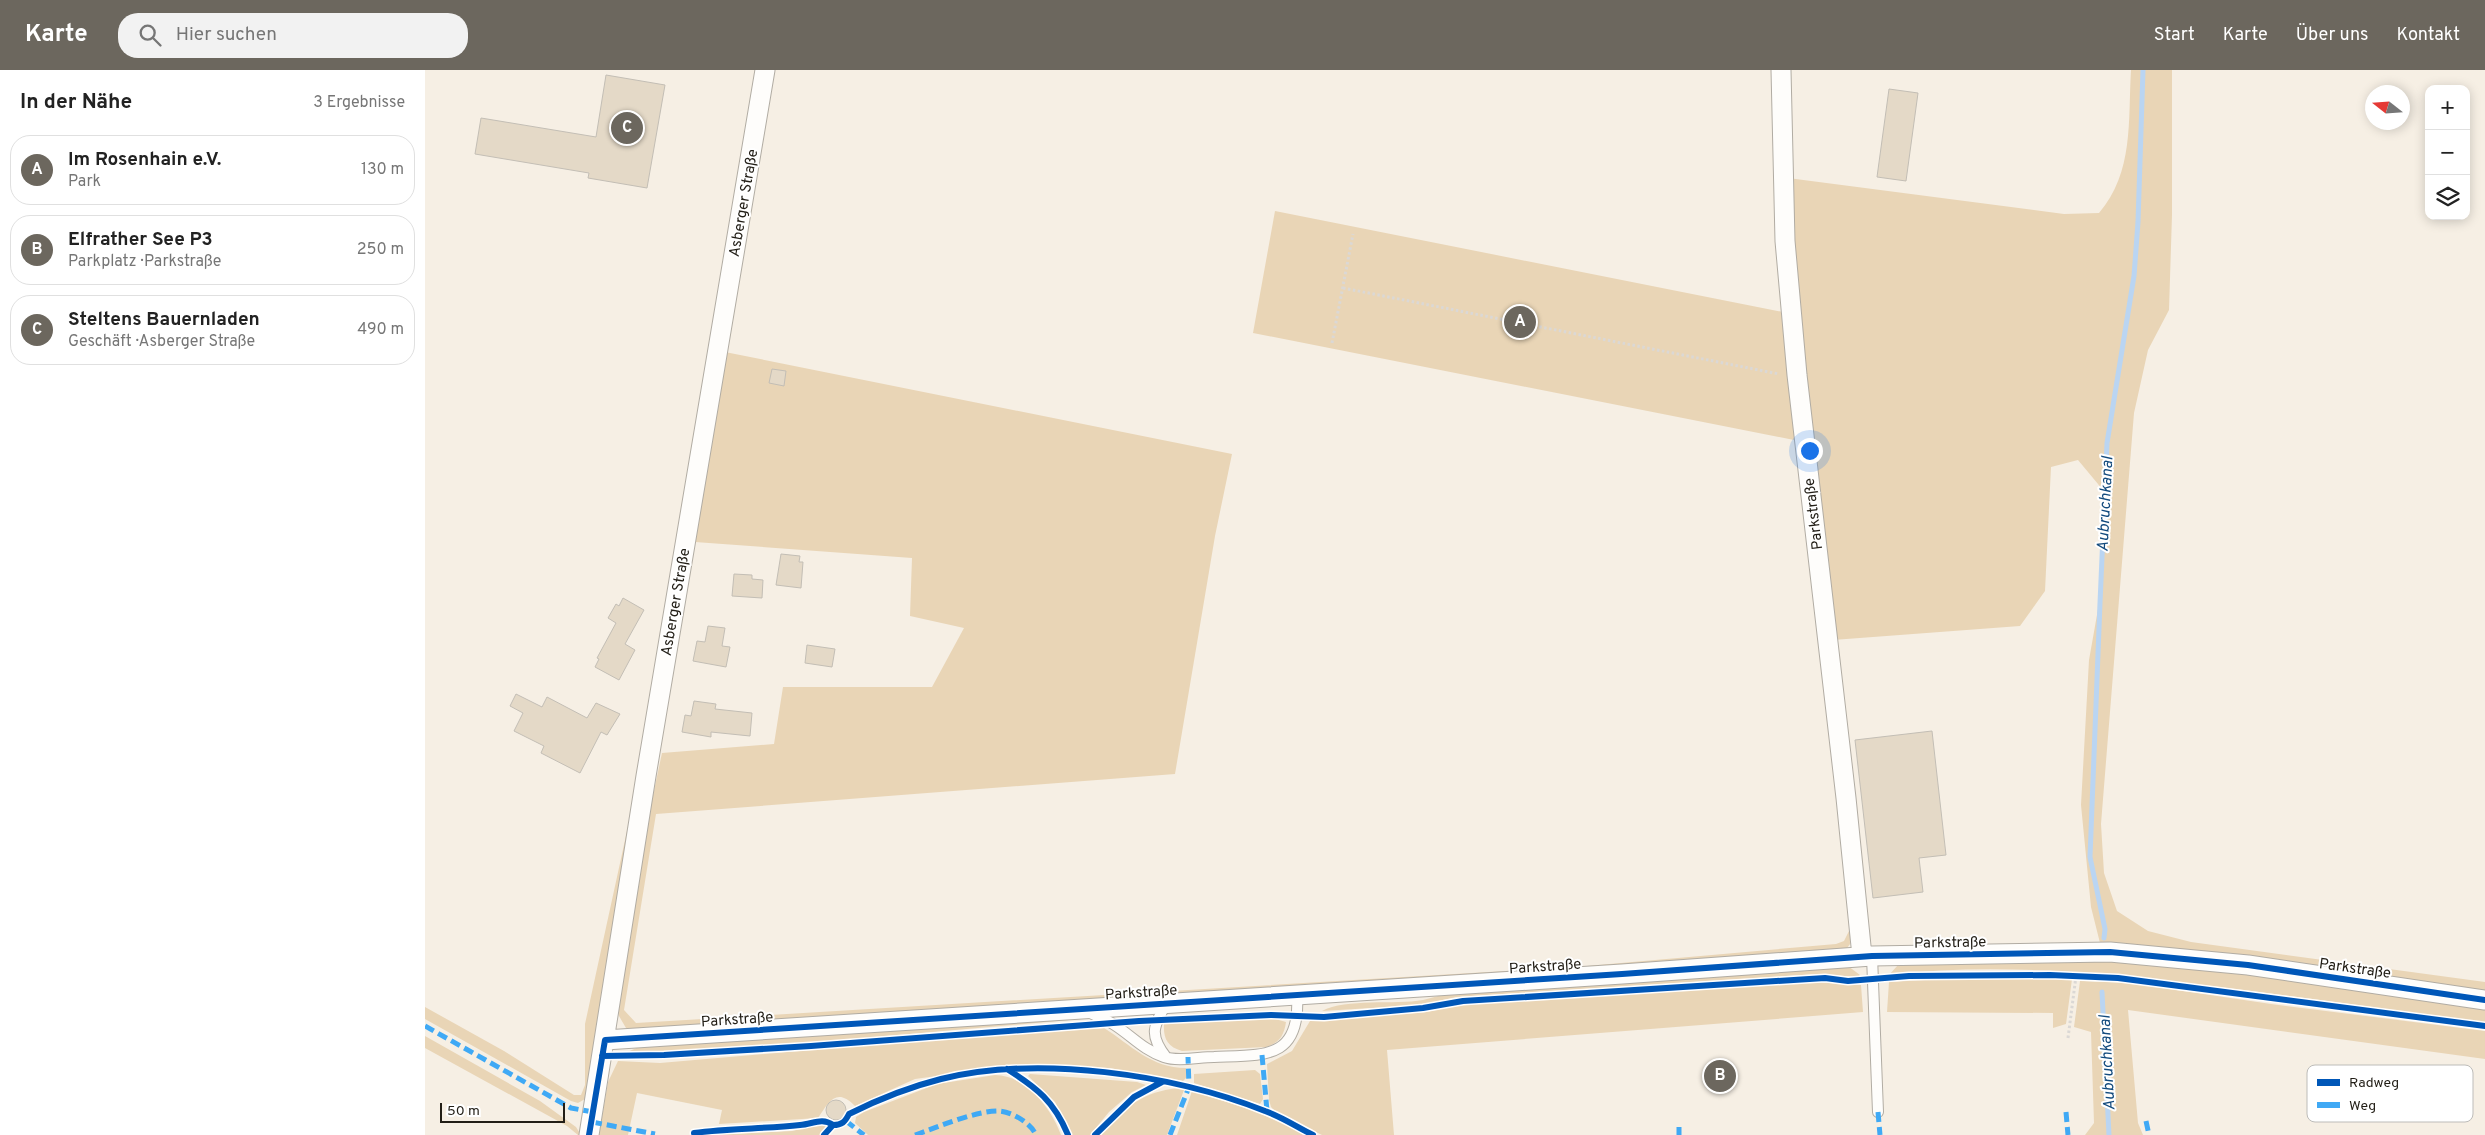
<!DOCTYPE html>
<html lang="de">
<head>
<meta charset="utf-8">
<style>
	:root { --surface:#fff; --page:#f2f2f2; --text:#222; --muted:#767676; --line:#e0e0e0; --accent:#6c675e }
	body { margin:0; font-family:Overpass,sans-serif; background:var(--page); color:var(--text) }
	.controls { position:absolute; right:15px; top:15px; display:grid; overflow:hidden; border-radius:10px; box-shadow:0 2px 12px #0003 }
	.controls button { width:45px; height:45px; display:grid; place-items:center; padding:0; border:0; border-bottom:1px solid var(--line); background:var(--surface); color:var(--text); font:25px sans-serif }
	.compass { position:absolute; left:1940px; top:15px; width:45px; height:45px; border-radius:50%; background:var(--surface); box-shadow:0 2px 12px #0003; rotate:287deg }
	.scale { position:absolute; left:15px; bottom:12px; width:125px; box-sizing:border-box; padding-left:5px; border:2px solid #221e16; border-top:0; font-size:14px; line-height:18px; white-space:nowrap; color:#221e16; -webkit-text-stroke:4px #fff; paint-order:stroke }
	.you { position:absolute; left:1384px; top:380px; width:18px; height:18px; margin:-12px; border:4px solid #fff; border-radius:50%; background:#1a73e8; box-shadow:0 0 0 8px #1a73e833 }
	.badge { display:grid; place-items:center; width:32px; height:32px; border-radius:50%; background:var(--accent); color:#fff; font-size:16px; font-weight:700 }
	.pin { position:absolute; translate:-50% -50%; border:2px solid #fff; box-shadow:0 1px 5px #0006 }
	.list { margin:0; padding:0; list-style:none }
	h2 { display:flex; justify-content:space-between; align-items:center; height:65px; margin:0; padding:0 20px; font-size:21px }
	h2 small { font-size:16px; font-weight:400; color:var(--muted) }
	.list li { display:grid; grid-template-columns:32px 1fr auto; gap:15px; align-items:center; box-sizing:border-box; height:70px; margin:0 10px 10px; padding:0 10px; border:1px solid var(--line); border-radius:20px }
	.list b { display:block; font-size:19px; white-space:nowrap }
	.list p { margin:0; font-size:16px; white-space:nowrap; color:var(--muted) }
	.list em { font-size:16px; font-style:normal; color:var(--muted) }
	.icon { flex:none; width:28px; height:28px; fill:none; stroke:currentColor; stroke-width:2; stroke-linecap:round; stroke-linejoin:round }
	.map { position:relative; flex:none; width:2060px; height:1065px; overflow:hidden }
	header { display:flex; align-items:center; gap:30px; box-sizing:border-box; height:70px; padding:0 25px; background:var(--accent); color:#fff }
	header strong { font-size:24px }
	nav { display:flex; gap:28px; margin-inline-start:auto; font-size:18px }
	.search { width:350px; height:45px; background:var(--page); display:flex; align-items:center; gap:12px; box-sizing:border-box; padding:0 18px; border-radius:20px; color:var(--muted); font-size:19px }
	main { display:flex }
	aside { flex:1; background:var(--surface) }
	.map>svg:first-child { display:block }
</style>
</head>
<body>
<header>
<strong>Karte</strong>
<div class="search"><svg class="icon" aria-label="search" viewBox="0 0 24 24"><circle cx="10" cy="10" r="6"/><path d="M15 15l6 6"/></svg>Hier suchen</div>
<nav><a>Start</a><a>Karte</a><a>Über uns</a><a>Kontakt</a></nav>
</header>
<main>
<aside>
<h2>In der Nähe<small>3 Ergebnisse</small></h2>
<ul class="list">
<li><span class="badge">A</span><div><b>Im Rosenhain e.V.</b><p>Park</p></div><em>130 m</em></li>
<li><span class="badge">B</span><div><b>Elfrather See P3</b><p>Parkplatz · Parkstraße</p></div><em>250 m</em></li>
<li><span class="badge">C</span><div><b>Steltens Bauernladen</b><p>Geschäft · Asberger Straße</p></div><em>490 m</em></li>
</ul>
</aside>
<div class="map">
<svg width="2060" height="1065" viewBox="0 0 2060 1065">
	<rect width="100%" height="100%" fill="#f6efe4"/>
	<path fill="#e9d5b6" d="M1706 0H1747V145L1744 240 1723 280 1709 343 1676 754 1679 803 1692 841 1723 861 1766 872 2060 912V924L1718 875 1675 873 1666 837 1656 735 1664 590 1678 511V420L1653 390 1626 397 1620 521 1595 556 1408 570 1387 373 1363 108 1639 144 1674 143C1709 102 1703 51 1706 0Z
		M850 141 1358 242 1374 371 828 263Z
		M300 282 807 384 790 466 750 704 231 744 199 940 211 953 1162 896 1411 874 1419 871 1426 857C1429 867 1428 872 1420 880L213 961 201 958 194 946 192 938 224 744 237 683 349 674 358 617H507L539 558 485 546 487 488 270 472Z
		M207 738 166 1018 160 1029 153 1033 146 1031 0 949V937L79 981 149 1025H156L160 1015V954Z
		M1686 891 1818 904 2060 938V953C1969 940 1877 927 1785 916 1679 903 1571 892 1464 905L1473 895 1482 893Z
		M1423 896 1435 905 1433 907 1393 904 1031 927 996 935 897 941C921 928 970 935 998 930 1007 928 1016 925 1025 922Z
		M1554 907 1647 909 1641 954 1628 958V943L1462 942 1464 912Z
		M1655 911 1704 913 1846 934 2060 961V989L1703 940 1713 1053 1718 1065H1660L1669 1053 1666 962 1649 957Z
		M1391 912 1436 915 1438 942 962 980 969 1065H897L851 1042 846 1037 844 1030 842 994 867 981 885 951 1001 942 1040 934Z
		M642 947 656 949 404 971 198 984 218 975Z
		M843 947 861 952C859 966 854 973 841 977L757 981C742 977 738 968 739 953Z
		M679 958C706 975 726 998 761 998V1008L758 1011 684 998 592 995 490 1009 430 1036C411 1017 404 1032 393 1048L294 1054 297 1040 212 1023 203 1065H174L183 1012 193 991 235 993 547 966Z
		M0 966 115 1031 151 1057 156 1065H153L142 1056 0 978Z
		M830 1000 835 1004 838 1029 835 1034 769 1013V1004Z
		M605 1004 712 1012 721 1015 707 1022 684 1042 665 1065H647L630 1032 603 1006Z
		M570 1005C601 1005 627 1039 636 1065H443L430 1053 431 1047 439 1042 512 1014Z
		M754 1018 759 1020 742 1065H676C697 1038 719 1021 754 1018Z
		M767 1021 830 1041 881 1065H752Z
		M399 1054 402 1057 395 1065H280L367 1061Z"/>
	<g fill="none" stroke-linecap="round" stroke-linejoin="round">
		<path stroke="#bad5f2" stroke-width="5" d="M1679 868 1680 859 1665 787 1675 533 1682 373 1709 206 1713 152 1718 0
			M1677 922 1684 1065"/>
	</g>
	<path fill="#e4d9c7" stroke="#c3beb5" d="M181 5 240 15 222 118 163 108 164 103 50 84 56 48 171 67Z
		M1464 19 1493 23 1481 111 1452 107Z
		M347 299 361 301 359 316 344 313Z
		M356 484 375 486 374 492H378L376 518 351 515Z
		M309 504 327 505V509L338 510 337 528 307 526Z
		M198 528 219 540 200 574 210 580 194 610 170 597 174 589 172 588 191 553 183 548 191 534 194 536Z
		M283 556 300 558 297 576 305 577 301 597 268 591 272 571 280 572Z
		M382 575 410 579 407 597 380 593Z
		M91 624 117 637 122 627 162 648 171 633 195 644 182 665 176 662 155 703 116 683 119 676 89 661 98 643 85 636Z
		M269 631 291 634 290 639 327 643 325 666 286 662V667L257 662 260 645 266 646Z
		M1507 661 1521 785 1494 788 1498 822 1448 828 1430 670Z
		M401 1040a10 10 0 1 1 20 0a10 10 0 1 1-20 0Z"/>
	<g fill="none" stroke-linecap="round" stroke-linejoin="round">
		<g stroke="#b1aca3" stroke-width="12">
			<path id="service" d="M1447 886 1453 1042
				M663 942C671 946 681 949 688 954 706 965 718 980 739 987 753 992 774 987 789 987 839 985 876 990 872 925
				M741 987C724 965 728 956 742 933"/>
		</g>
		<g stroke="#b1aca3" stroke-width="21">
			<path id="minor" d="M1356 0 1360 171 1372 305 1421 728 1437 886
				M180 970 1197 904 1447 886 1685 882 1823 895 2060 930
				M164 1065 221 706 340 0"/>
		</g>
		<path stroke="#dbd8d5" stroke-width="3" stroke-dasharray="2.5 2.5" stroke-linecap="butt" d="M918 218 1354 304
			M907 273 928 164
			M1643 968 1651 906"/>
		<use href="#service" stroke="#fefdfb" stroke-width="10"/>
		<use href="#minor" stroke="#fefdfb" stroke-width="19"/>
		<path stroke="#3fa9f5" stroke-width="5" stroke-dasharray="10 5" stroke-linecap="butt" d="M0 956 146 1038 168 1042
			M837 985 842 1041
			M1453 1042 1455 1065
			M1641 1042 1643 1065
			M421 1051 439 1065
			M1721 1051 1724 1065
			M167 1052 230 1064
			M1254 1057V1065
			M490 1065C513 1057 550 1041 573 1041 586 1041 606 1053 611 1065
			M745 1065 764 1017 763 987"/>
		<g stroke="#fff" stroke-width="9">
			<path id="cycleway" d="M177 986 239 985 386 976 714 951 846 945 899 947 998 938 1038 931 1400 908 1423 911 1484 906 1625 905 1693 908 2060 956
				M582 999C612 1018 629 1031 643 1065
				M269 1063C304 1058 340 1059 375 1055 388 1054 397 1047 408 1055
				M164 1065 180 970 1197 904 1447 886 1685 882 1823 895 2060 930
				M399 1065 408 1055C417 1055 420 1052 424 1044 454 1029 484 1017 516 1009 614 985 747 1004 840 1041 857 1047 872 1057 888 1065
				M670 1065 709 1027 737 1012"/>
		</g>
		<use href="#cycleway" stroke="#0057b8" stroke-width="6"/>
	</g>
	<g text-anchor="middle" stroke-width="4" stroke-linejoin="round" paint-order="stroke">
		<g font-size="15" fill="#221e16" stroke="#fff">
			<text transform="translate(318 133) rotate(-80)" y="5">Asberger Straße</text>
			<text transform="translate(1388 444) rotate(-97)" y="5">Parkstraße</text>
			<text transform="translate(250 532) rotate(-80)" y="5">Asberger Straße</text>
			<text transform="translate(1525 872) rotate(-1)" y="5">Parkstraße</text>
			<text transform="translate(1120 896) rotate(-4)" y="5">Parkstraße</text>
			<text transform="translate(1930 898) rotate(8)" y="5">Parkstraße</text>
			<text transform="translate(716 922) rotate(-4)" y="5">Parkstraße</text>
			<text transform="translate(312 949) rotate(-4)" y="5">Parkstraße</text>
		</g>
		<g font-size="16" font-style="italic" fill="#134b7e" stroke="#fff">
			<text transform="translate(1679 434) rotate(-87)" y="6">Aubruchkanal</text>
			<text transform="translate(1681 993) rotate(-93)" y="6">Aubruchkanal</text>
		</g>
	</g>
	<rect x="1882" y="995" width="166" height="57" rx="8" fill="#fff" stroke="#bdbcb9" stroke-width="1"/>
	<rect x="1892" y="1009" width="23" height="7" fill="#0057b8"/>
	<rect x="1892" y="1032" width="23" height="6" fill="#3fa9f5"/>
	<g font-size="14" fill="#221e16">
		<text x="1924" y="1017">Radweg</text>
		<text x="1924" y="1040">Weg</text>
	</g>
</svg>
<div class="controls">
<button>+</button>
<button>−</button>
<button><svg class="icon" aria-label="layers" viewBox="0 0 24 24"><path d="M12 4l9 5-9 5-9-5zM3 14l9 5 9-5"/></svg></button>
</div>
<svg class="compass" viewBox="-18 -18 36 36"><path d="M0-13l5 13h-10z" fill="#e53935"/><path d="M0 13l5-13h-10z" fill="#767676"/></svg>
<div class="scale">50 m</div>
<div class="you"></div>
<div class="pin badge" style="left:1095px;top:252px">A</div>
<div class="pin badge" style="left:1295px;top:1006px">B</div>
<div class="pin badge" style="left:202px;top:58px">C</div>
</div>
</main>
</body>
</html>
